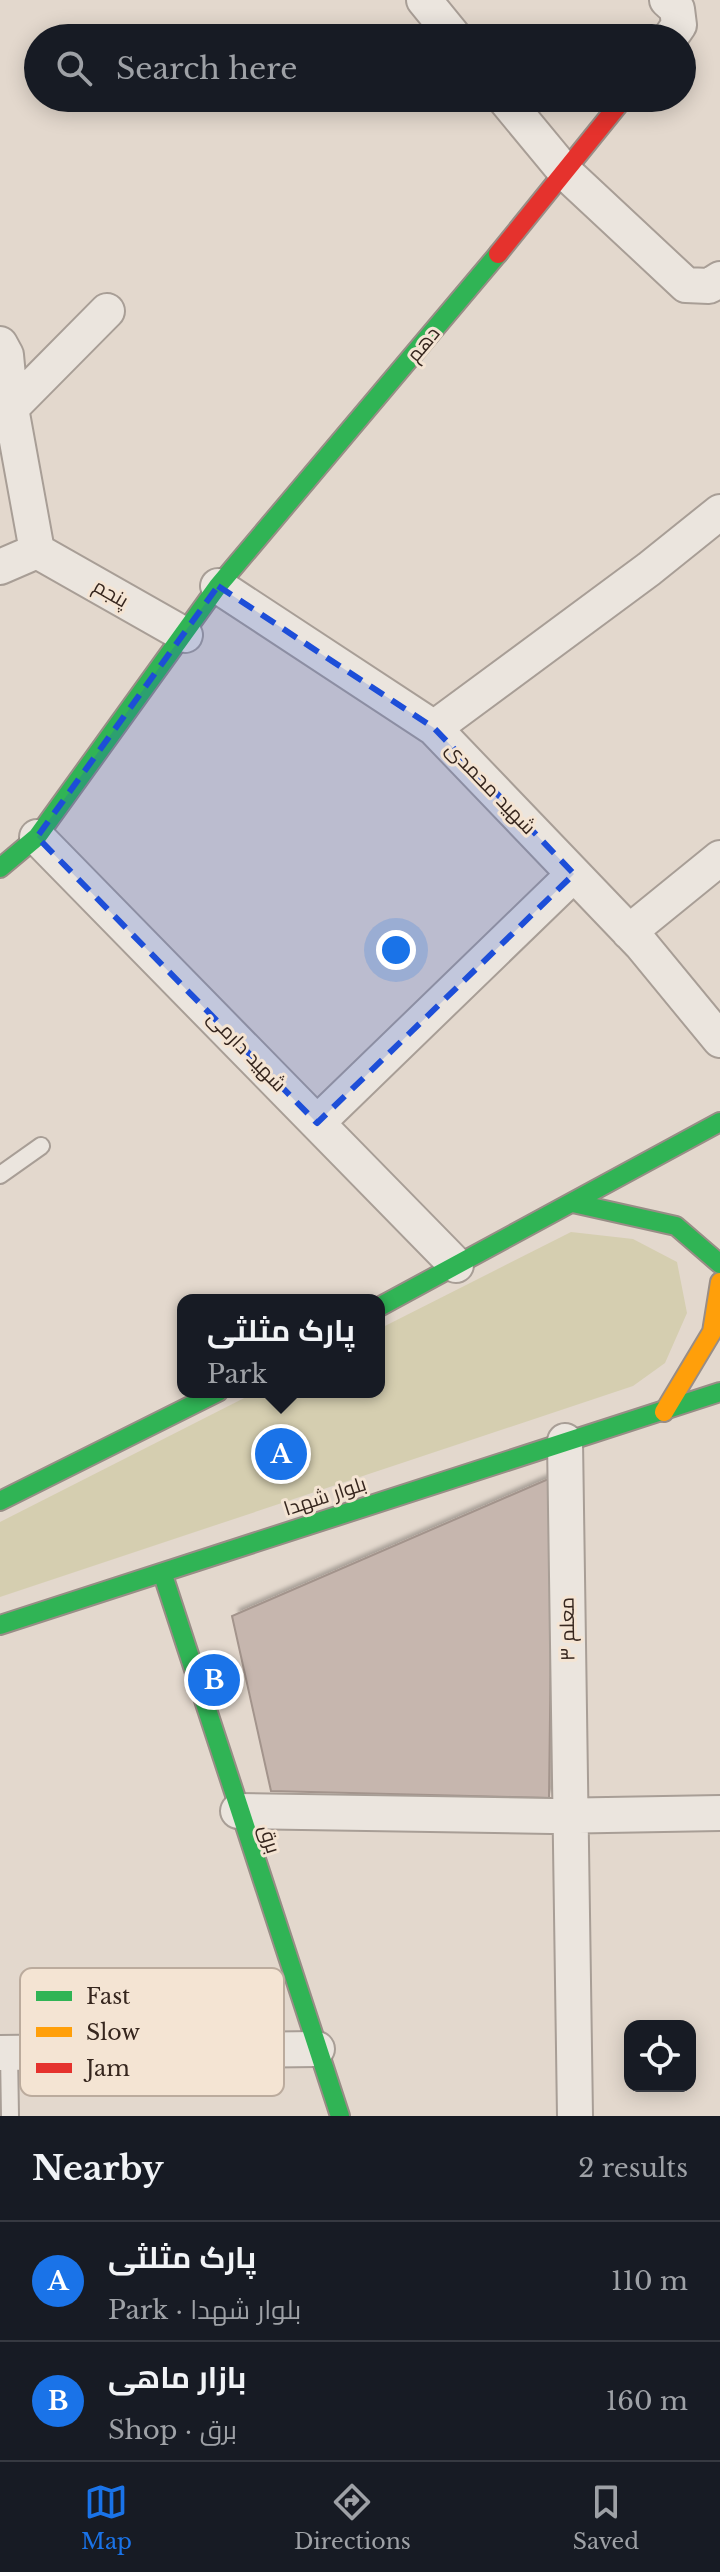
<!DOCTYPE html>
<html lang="en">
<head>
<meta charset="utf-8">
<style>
	:root { --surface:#171b24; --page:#20242c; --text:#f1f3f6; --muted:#9ea1a6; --line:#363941; --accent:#1a73e8 }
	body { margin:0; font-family:"Libre Baskerville",Cairo,serif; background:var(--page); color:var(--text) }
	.controls { position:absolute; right:24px; bottom:24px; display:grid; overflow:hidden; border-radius:16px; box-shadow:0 4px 20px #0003 }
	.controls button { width:72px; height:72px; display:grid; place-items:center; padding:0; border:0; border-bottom:2px solid var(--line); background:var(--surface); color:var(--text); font:40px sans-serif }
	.you { position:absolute; left:396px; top:950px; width:28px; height:28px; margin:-20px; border:6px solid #fff; border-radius:50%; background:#1a73e8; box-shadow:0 0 0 12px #1a73e833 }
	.badge { display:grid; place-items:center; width:52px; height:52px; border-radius:50%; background:var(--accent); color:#fff; font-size:26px; font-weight:700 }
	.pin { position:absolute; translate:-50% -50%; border:4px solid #fff; box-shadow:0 2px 8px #0006 }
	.popup { position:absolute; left:177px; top:1294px; width:208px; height:104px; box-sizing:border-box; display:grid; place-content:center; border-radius:16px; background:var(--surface); filter:drop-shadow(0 2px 6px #0005); font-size:26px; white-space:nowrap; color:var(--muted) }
	.popup b { font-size:30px; color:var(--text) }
	.popup::after { content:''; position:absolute; left:50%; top:100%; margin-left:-16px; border:16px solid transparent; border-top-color:var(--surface) }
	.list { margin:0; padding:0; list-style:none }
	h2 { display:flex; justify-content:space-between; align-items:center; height:104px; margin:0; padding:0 32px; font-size:34px }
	h2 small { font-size:26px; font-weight:400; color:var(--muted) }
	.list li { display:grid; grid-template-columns:52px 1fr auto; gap:24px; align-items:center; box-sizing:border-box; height:120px; padding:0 32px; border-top:2px solid var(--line) }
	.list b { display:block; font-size:30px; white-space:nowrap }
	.list p { margin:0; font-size:26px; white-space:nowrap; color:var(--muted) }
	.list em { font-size:26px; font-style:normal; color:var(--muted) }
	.icon { flex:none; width:44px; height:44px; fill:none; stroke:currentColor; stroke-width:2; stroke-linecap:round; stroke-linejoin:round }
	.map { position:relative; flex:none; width:720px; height:2116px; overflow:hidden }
	.search { position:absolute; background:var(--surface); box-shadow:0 4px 20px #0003; left:24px; right:24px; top:24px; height:88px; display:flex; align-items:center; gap:20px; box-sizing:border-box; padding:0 28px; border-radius:44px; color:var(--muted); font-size:30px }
	.sheet { height:344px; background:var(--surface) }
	nav { display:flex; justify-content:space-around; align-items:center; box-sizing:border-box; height:112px; border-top:2px solid var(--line); background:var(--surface); font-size:22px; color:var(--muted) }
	nav a { display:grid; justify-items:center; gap:4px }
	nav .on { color:var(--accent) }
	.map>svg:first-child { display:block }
</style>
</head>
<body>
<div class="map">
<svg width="720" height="2116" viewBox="0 0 720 2116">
	<defs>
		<filter id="shadow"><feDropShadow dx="7" dy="-7" stdDeviation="2" flood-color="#0004"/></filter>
	</defs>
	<rect width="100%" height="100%" fill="#e3d8cd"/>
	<path fill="#d5ceb0" d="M571 1232 633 1239 677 1262 687 1313 665 1363 633 1386 0 1597V1522L256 1392H379V1329Z"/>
	<path fill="#c6b6ae" stroke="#a3948c" stroke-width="2" filter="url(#shadow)" d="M553 1477 549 1798 271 1791 232 1616Z"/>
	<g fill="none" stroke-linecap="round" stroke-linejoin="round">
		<g stroke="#a89e96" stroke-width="20">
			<path id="lane" d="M0 1175 41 1146
				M9 2053 10 2116"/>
		</g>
		<g stroke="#a89e96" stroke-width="38">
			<path id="street" d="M424 0 455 38
				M667 0 677 9 679 25 670 38
				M504 98 566 173 686 285 709 286 720 279
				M0 344 6 355 11 408 37 551
				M11 408 107 311
				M37 551 185 635
				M0 567 37 551
				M218 586 434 728 641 944 720 1040
				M434 728 649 569 720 512
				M37 837 456 1265
				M629 932 720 858
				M317 1123 574 874
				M565 1441 575 2116
				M238 1811 551 1816 720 1813
				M0 2053 317 2049"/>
		</g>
		<g stroke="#988d86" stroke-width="22">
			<path id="fast" d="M0 868 37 837 218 586 498 254
				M573 1203 676 1226 720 1264
				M379 1307 720 1122
				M0 1501 218 1392
				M163 1575 340 2116
				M0 1625 720 1392"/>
		</g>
		<g stroke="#988d86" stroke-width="22">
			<path id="slow" d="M664 1412 712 1332 720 1282"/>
		</g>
		<g stroke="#988d86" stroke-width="22">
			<path id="jam" d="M498 254 624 98"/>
		</g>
		<use href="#lane" stroke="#ebe5de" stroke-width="16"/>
		<use href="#street" stroke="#ebe5de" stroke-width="34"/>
		<use href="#fast" stroke="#30b455" stroke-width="18"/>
		<use href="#slow" stroke="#ff9f0a" stroke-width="18"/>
		<use href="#jam" stroke="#e5322d" stroke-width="18"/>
	</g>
	<path fill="#1d4ed8" fill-opacity="0.2" stroke="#1d4ed8" stroke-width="6" stroke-dasharray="16 10" stroke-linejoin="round" d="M218 586 434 728 574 874 317 1123 37 837Z"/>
	<g text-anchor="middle" stroke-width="6" stroke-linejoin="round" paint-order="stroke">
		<g font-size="20" fill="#36261e" stroke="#f4e4d3">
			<text transform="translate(423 344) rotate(-50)" y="7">دهم</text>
			<text transform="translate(111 593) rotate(30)" y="7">پنجم</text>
			<text transform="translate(491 788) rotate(46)" y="7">شهید محمدی</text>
			<text transform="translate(247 1051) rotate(46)" y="7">شهید دارمی</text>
			<text transform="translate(325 1496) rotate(-18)" y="7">بلوار شهدا</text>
			<text transform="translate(567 1629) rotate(-91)" y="7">معلم ۳</text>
			<text transform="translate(270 1839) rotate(72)" y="7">برق</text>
		</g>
	</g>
	<rect x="20" y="1968" width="264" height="128" rx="12" fill="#f4e4d3" stroke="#bbab9d" stroke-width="2"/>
	<rect x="36" y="1991" width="36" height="10" fill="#30b455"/>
	<rect x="36" y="2027" width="36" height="10" fill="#ff9f0a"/>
	<rect x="36" y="2063" width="36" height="10" fill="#e5322d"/>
	<g font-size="22" fill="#36261e">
		<text x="86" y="2004">Fast</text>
		<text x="86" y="2040">Slow</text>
		<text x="86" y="2076">Jam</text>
	</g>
</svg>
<div class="controls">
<button><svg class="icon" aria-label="locate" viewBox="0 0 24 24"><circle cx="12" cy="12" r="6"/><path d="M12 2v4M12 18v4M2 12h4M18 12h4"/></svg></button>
</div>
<div class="you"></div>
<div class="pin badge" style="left:281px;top:1454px">A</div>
<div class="popup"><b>پارک مثلثی</b>Park</div>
<div class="pin badge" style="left:214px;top:1680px">B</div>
<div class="search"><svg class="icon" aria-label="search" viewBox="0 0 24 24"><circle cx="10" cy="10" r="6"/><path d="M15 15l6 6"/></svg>Search here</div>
</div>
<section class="sheet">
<h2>Nearby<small>2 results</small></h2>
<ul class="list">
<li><span class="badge">A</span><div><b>پارک مثلثی</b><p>Park · بلوار شهدا</p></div><em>110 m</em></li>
<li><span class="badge">B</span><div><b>بازار ماهی</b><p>Shop · برق</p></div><em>160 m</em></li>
</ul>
</section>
<nav>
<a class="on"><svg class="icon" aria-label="map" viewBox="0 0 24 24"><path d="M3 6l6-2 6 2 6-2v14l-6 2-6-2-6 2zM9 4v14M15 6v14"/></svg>Map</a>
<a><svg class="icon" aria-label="directions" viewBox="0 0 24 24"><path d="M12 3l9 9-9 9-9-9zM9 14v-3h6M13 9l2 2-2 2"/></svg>Directions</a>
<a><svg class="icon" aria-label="saved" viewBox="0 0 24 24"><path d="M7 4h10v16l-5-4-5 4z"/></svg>Saved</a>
</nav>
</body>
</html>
